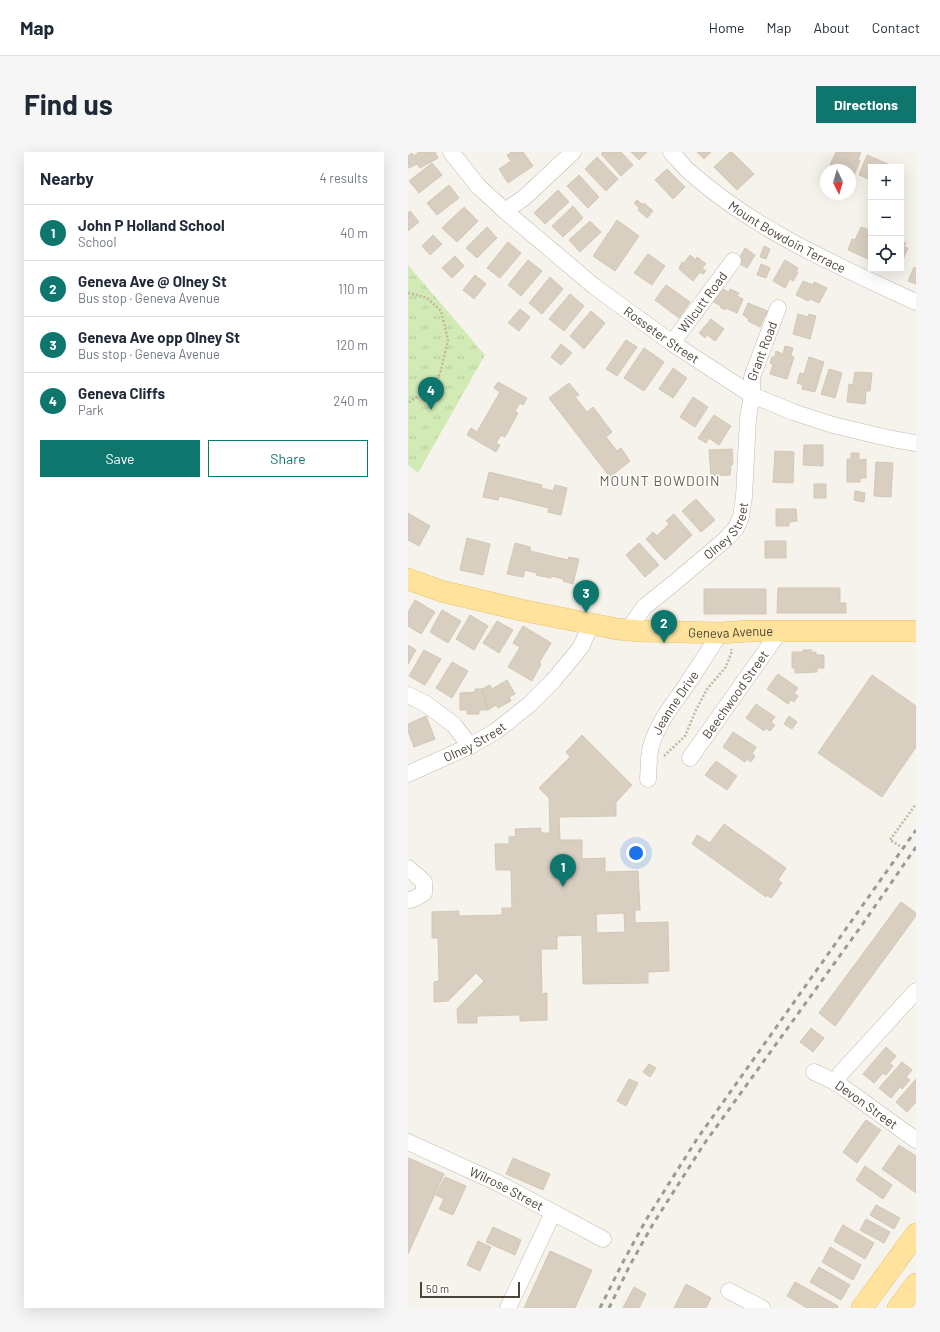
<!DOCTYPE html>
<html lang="en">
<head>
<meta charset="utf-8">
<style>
	:root { --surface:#fff; --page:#f6f6f7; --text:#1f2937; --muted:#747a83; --line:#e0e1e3; --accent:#0f766e }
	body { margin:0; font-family:Barlow,sans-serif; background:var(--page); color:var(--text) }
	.controls { position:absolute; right:12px; top:12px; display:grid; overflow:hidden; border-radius:0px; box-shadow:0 4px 16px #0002 }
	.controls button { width:36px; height:36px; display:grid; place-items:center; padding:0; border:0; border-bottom:1px solid var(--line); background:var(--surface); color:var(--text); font:20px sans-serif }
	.compass { position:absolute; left:412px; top:12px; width:36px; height:36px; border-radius:50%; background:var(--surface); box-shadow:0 4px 16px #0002; rotate:175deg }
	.scale { position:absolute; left:12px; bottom:10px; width:100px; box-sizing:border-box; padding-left:4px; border:2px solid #4b4439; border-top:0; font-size:11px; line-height:14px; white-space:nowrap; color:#4b4439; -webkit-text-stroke:3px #fff; paint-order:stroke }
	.you { position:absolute; left:228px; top:701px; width:14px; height:14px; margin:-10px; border:3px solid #fff; border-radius:50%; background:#1a73e8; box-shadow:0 0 0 6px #1a73e833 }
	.badge { display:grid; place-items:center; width:26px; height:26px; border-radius:50%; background:var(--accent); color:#fff; font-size:13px; font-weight:700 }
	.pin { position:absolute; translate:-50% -33px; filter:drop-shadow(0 1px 2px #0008) }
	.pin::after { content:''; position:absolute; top:21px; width:14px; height:12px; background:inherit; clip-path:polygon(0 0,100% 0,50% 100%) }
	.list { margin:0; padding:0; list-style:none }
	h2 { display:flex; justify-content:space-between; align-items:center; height:52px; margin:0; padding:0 16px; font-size:17px }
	h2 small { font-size:13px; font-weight:400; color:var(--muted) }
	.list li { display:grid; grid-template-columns:26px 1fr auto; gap:12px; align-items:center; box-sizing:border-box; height:56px; padding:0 16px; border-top:1px solid var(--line) }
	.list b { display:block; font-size:15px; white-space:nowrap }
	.list p { margin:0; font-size:13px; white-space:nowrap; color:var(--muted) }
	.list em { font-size:13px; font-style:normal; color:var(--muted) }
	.actions { display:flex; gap:8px; padding:12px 16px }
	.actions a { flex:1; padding:9px 0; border:1px solid var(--accent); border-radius:0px; text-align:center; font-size:14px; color:var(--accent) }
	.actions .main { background:var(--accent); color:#fff }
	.icon { flex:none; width:22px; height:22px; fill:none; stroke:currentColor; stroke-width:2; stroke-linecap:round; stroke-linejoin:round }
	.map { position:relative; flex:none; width:508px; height:1156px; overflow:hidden; border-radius:0px }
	header { display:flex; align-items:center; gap:24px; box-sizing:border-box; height:56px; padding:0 20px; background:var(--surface); border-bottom:1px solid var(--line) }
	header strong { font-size:19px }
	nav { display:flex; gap:22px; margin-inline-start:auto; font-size:14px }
	.intro { display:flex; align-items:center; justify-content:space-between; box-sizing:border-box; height:96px; padding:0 24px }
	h1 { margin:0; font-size:28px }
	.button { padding:10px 18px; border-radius:0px; background:var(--accent); color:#fff; font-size:14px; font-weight:700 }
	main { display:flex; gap:24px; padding:0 24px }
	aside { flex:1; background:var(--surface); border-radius:0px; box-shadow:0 4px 16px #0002 }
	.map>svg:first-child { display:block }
</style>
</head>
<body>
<header>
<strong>Map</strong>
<nav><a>Home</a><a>Map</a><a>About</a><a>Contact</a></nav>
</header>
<div class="intro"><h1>Find us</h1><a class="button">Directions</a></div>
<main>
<aside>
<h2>Nearby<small>4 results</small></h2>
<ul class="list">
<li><span class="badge">1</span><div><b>John P Holland School</b><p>School</p></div><em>40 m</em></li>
<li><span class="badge">2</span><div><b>Geneva Ave @ Olney St</b><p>Bus stop · Geneva Avenue</p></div><em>110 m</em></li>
<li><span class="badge">3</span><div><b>Geneva Ave opp Olney St</b><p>Bus stop · Geneva Avenue</p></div><em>120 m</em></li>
<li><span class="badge">4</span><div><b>Geneva Cliffs</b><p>Park</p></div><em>240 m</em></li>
</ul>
<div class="actions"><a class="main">Save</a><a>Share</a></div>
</aside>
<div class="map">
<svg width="508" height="1156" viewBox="0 0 508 1156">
	<defs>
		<pattern id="grass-tufts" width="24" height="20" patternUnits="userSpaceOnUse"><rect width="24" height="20" fill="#d2eab5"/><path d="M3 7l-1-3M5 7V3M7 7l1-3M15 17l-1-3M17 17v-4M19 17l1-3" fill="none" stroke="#b6ca9c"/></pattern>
	</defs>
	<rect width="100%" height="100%" fill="#f6f3ec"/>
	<path fill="url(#grass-tufts)" d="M0 113 77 203 10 321 0 313Z"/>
	<path fill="#d8cfc1" stroke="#d3c7b4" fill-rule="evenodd" d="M11 0H27L30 6 12 16 9 12 1 16 0 7 1 6 0 4 4 1 6 4Z
		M104 0H115L125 14 100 31 91 17 103 9 99 3Z
		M195 0H213L225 13 213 24 193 2Z
		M223 0H239L231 8Z
		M289 0H303L296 7Z
		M322 0H324L346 22 329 38 306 15Z
		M428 0H453L450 8 452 9 446 23 442 21V18H434L422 13Z
		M459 3 480 12 479 15H463V28L451 23Z
		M189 5 210 27 198 39 177 17Z
		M24 11 34 23 11 41 1 29Z
		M259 17 277 35 265 47 247 28Z
		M171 23 191 45 180 56 159 34Z
		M41 33 51 46 29 63 19 51Z
		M150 38 161 50 137 72 126 61Z
		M229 48 235 53 236 51 245 59 239 66 230 58 231 56 226 51Z
		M165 54 175 66 155 85 144 74Z
		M56 55 70 69 49 90 34 76Z
		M2 59 11 70 0 79V61Z
		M209 68 231 84 207 119 185 104Z
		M182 69 193 80 172 100 161 88Z
		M79 75 89 86 69 106 58 96Z
		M453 75 463 79V101L460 107 440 98 444 87 447 88Z
		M25 83 34 92 22 103 14 94Z
		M493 89 498 91 496 95 500 96 493 112Z
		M100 90 113 101 92 126 79 116Z
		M356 94 362 97 358 107 352 105Z
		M337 96 347 103 339 116 329 110Z
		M240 102 257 114 244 133 226 121Z
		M282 103 288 108 289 105 298 112 294 116 298 119 295 122 292 120 285 129 271 117 274 110 276 111Z
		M47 104 56 114 44 126 34 116Z
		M120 108 134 119 113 144 100 133Z
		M377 108 390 116 388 120 390 121 385 129 382 127 377 136 365 129Z
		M353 112 362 116 358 126 349 123Z
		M506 115 508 116V132L500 129Z
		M67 123 78 132 66 147 55 138Z
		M142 125 155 137 134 162 121 151Z
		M395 129 405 133 406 130 419 136 411 151 402 147 400 149 388 143Z
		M258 133 282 150 271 166 247 148Z
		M313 136 321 140 322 137 331 141 329 144 335 147 329 161 318 156 317 158 312 155 313 154 304 149Z
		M162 142 176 154 156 179 141 167Z
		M340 151 362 160 360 165 357 163 352 175 340 169 341 167 335 163Z
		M112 157 122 165 111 179 100 171Z
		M183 159 197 171 176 197 162 184Z
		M390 162 400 165 401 162 408 164 402 187 385 182Z
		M303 167 316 177 307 189 299 183 297 186 291 181Z
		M218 188 229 195 209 224 198 217Z
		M153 192 164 201 153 213 143 205Z
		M377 194 385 196 383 204 386 205 379 227 362 222 365 212 362 211 364 205H367L368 199 375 202Z
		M236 196 256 210 236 239 216 226Z
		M401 205 416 210 407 240 394 237 395 233 389 231 392 221 396 222Z
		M265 216 279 226 265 246 251 237Z
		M421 217 434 221 427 246 413 242Z
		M447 220 464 221 462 239H458L457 252 439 250 441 232 445 233Z
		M90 230 119 246 115 253 112 251 107 259 110 261 97 285 93 283 88 291 92 293 88 300 59 283 63 276 69 280 92 240 86 236Z
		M161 231 171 243 167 245 179 260 185 255 204 280 198 285 209 299 213 296 222 309 202 325 141 246Z
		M285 245 300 255 287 275 272 265Z
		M306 263 323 274 311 293 301 286 298 291 290 286Z
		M396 293H415V314L395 313Z
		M324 297 325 312 323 313 322 323 303 324 301 298Z
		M367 299 386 300 385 331 365 330Z
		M443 301H451V308L458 307V326H452V330H439V307H443Z
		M468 310 485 311 483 345 466 344Z
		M81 320 134 333 133 336 145 339 147 333 159 336 153 363 140 360 141 356 91 344 90 348 75 345Z
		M406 332H418V346H406Z
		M447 339 457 341 456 350 446 348Z
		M288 347 307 368 293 380 274 359Z
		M368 357H388L389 369 381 370V374H368Z
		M0 361 22 374 11 394 0 388Z
		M266 362 284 383 257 408 238 387 245 380 249 384 261 372 258 369Z
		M59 386 82 392 75 423 52 418Z
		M357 389H378V406H357Z
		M107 391 122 395V399L160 408 161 405 171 407 165 432 155 429 156 427 143 424V426L128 423 129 421 117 418 115 425 99 422Z
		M231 391 251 413 237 425 218 403Z
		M370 436H432V451H438V461H369Z
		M296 437H358V462H296Z
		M7 448 27 460 13 482 0 474V460Z
		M34 458 53 469 40 491 22 480Z
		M62 463 80 474 66 498 48 487Z
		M89 469 105 478 91 501 75 491Z
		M115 474 143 491 131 511 133 512 124 529 100 515 112 495 105 491Z
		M0 493 8 498 0 512Z
		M16 498 33 507 17 533 1 524Z
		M395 498H404V501L408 500V503H416V516H409V520L387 521V516H384V500H395Z
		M44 510 60 519 44 546 28 536Z
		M370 522 390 536 386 541 390 544 386 550 383 548 380 552 359 537Z
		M464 523 508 554V595L474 645 410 601Z
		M99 528 107 542 101 545 103 549 90 556 88 553 80 558 74 537 82 533 84 537Z
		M67 537H74L80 558H71V562H59V558H52V541L67 540Z
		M348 552 367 565 363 570 367 573 362 579 358 576 356 579 338 566Z
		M18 564 27 587 6 595 0 579V572Z
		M381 564 389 570 384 577 376 572Z
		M325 580 348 595 344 602 347 604 343 610 339 607 337 610 315 595Z
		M174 583 224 633 208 650V664L151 665 152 688H174V707L197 706V720L230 719 232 758H227V771L260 770 261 819 240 820V831L175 832 174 783 149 784V797H133L134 842 139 841V868L112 869V863L69 864V871H50L49 857 76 829 68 821 40 849 26 850V830L31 829 30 786H24V760L51 759V764L94 763V756H104L103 718H88L87 692H101V685L108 684 107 677 133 676V681H142L141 646 131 636 162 605 158 600ZM216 761 217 780 189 781 188 762Z
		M308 609 329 624 319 638 297 623Z
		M316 672 378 716 370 728 374 731 363 746 359 743 358 745 284 692 289 683 302 691Z
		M493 750 508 761V764L427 874 411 861Z
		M403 876 416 886 405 900 392 890Z
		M478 895 488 904 482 911 485 914 478 923 475 921 466 931 455 922Z
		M494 910 504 918 498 925 502 928 494 937 492 935 483 946 471 936Z
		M241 912 248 916 242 925 235 920Z
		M221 927 230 931 218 954 209 949Z
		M508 927V950L499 960 488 950Z
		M458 968 473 978 449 1011 435 1000Z
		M491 993 508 1004V1041L474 1017Z
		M1 1006 36 1022 0 1102V1007Z
		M105 1006 142 1022 135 1038 98 1022Z
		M457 1014 484 1033 475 1047 448 1028Z
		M37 1025 58 1034 45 1063 31 1057 36 1047 28 1043Z
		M468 1053 492 1066 486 1077 462 1063Z
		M458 1067 482 1080 476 1091 452 1078Z
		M435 1073 466 1091 457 1107 426 1089Z
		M85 1075 113 1088 107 1103 78 1090Z
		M70 1089 83 1095 72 1119 59 1113Z
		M422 1095 453 1113 445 1128 414 1110Z
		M142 1099 184 1118 167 1156H116Z
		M411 1115 442 1133 433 1148 402 1130Z
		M387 1130 430 1154 429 1156H399L379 1144Z
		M278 1132 303 1146 298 1156H266Z
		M226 1135 238 1142 231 1156H215Z"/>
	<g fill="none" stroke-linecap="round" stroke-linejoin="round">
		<g stroke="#c2bbae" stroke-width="17">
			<g id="minor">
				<path id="s1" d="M43 0 70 34 97 59 187 135 264 191 344 243 385 260 425 273 484 287 508 291"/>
				<path id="s2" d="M263 0C270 7 276 16 284 22 349 79 430 114 508 150"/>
				<path d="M97 59 117 45 165 0"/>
				<path id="s3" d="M264 191 325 109"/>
				<path id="s4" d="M220 478 236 455 266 431 318 387 328 376 333 365 336 345 340 266 344 243V225L370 156"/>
				<path d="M0 543 18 552 46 573 62 594"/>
				<path id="s5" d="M282 606 372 479"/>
				<path id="s6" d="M0 622 62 594 88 579 122 552 145 529 173 495 183 472"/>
				<path id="s7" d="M240 627C241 615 240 602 244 591 251 570 265 552 277 535 289 517 301 499 312 481"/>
				<path d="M0 716 16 730V741L6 747 0 748"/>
				<path id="s8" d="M406 920 427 930 436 936 508 988"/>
				<path d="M427 930 433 921 508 839"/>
				<path id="s9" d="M0 990 88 1030 195 1087"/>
				<path d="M321 1139 354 1156"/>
				<path d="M100 1156 145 1061"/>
			</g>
		</g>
		<g stroke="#e6c16a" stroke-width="22">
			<g id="major">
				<path id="s10" d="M0 427 33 439 113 458 209 477 232 479 312 481 341 479H508"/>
				<path d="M454 1156 508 1082"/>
				<path d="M490 1156 508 1132"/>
			</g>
		</g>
		<path stroke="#c4b79f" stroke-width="2.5" stroke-dasharray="2 2" stroke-linecap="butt" d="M0 141 5 142 19 146 33 159 40 188 32 222 18 239 0 251
			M256 604 277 584 288 558 299 537 318 515 324 499 323 497
			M492 694 482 688 508 652"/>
		<use href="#minor" stroke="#fff" stroke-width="16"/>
		<use href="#major" stroke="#ffe39c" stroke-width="21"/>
		<path stroke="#9a9a9a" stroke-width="3" stroke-dasharray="5 5" stroke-linecap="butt" d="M192 1156 215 1110 238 1068 289 987 508 678
			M201 1156 222 1113 245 1072 296 992 454 773 508 695"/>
	</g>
	<g text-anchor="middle" stroke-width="3" stroke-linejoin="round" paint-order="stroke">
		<g font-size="13" fill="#4b4439" stroke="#fff">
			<text dy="5" stroke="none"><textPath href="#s2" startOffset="145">Mount Bowdoin Terrace</textPath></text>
			<text dy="5" stroke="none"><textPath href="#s3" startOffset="51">Wilcutt Road</textPath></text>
			<text dy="5" stroke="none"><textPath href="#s1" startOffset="280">Rosseter Street</textPath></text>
			<text dy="5" stroke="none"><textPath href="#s4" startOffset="330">Grant Road</textPath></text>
			<text dy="5" stroke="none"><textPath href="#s4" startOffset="142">Olney Street</textPath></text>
			<text dy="5" stroke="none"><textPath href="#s10" startOffset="329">Geneva Avenue</textPath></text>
			<text dy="5" stroke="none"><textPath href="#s5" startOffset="78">Beechwood Street</textPath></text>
			<text dy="5" stroke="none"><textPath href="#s7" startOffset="83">Jeanne Drive</textPath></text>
			<text dy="5" stroke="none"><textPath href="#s6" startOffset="74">Olney Street</textPath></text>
			<text dy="5" stroke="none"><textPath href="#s8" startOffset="62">Devon Street</textPath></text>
			<text dy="5" stroke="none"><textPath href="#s9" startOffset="109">Wilrose Street</textPath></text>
		</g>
		<g font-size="14" letter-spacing="1" fill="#6e6250" stroke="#fff">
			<text x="252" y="334">MOUNT BOWDOIN</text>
		</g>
	</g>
</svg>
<div class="controls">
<button>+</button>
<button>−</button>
<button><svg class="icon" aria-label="locate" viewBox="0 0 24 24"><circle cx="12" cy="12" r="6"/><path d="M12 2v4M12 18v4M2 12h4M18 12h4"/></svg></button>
</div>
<svg class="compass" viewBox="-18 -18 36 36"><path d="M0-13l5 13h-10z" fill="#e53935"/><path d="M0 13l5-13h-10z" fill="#747a83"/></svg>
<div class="scale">50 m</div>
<div class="you"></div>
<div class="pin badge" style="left:155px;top:735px">1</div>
<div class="pin badge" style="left:256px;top:491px">2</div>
<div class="pin badge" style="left:178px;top:461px">3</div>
<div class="pin badge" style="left:23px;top:258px">4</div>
</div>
</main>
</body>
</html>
